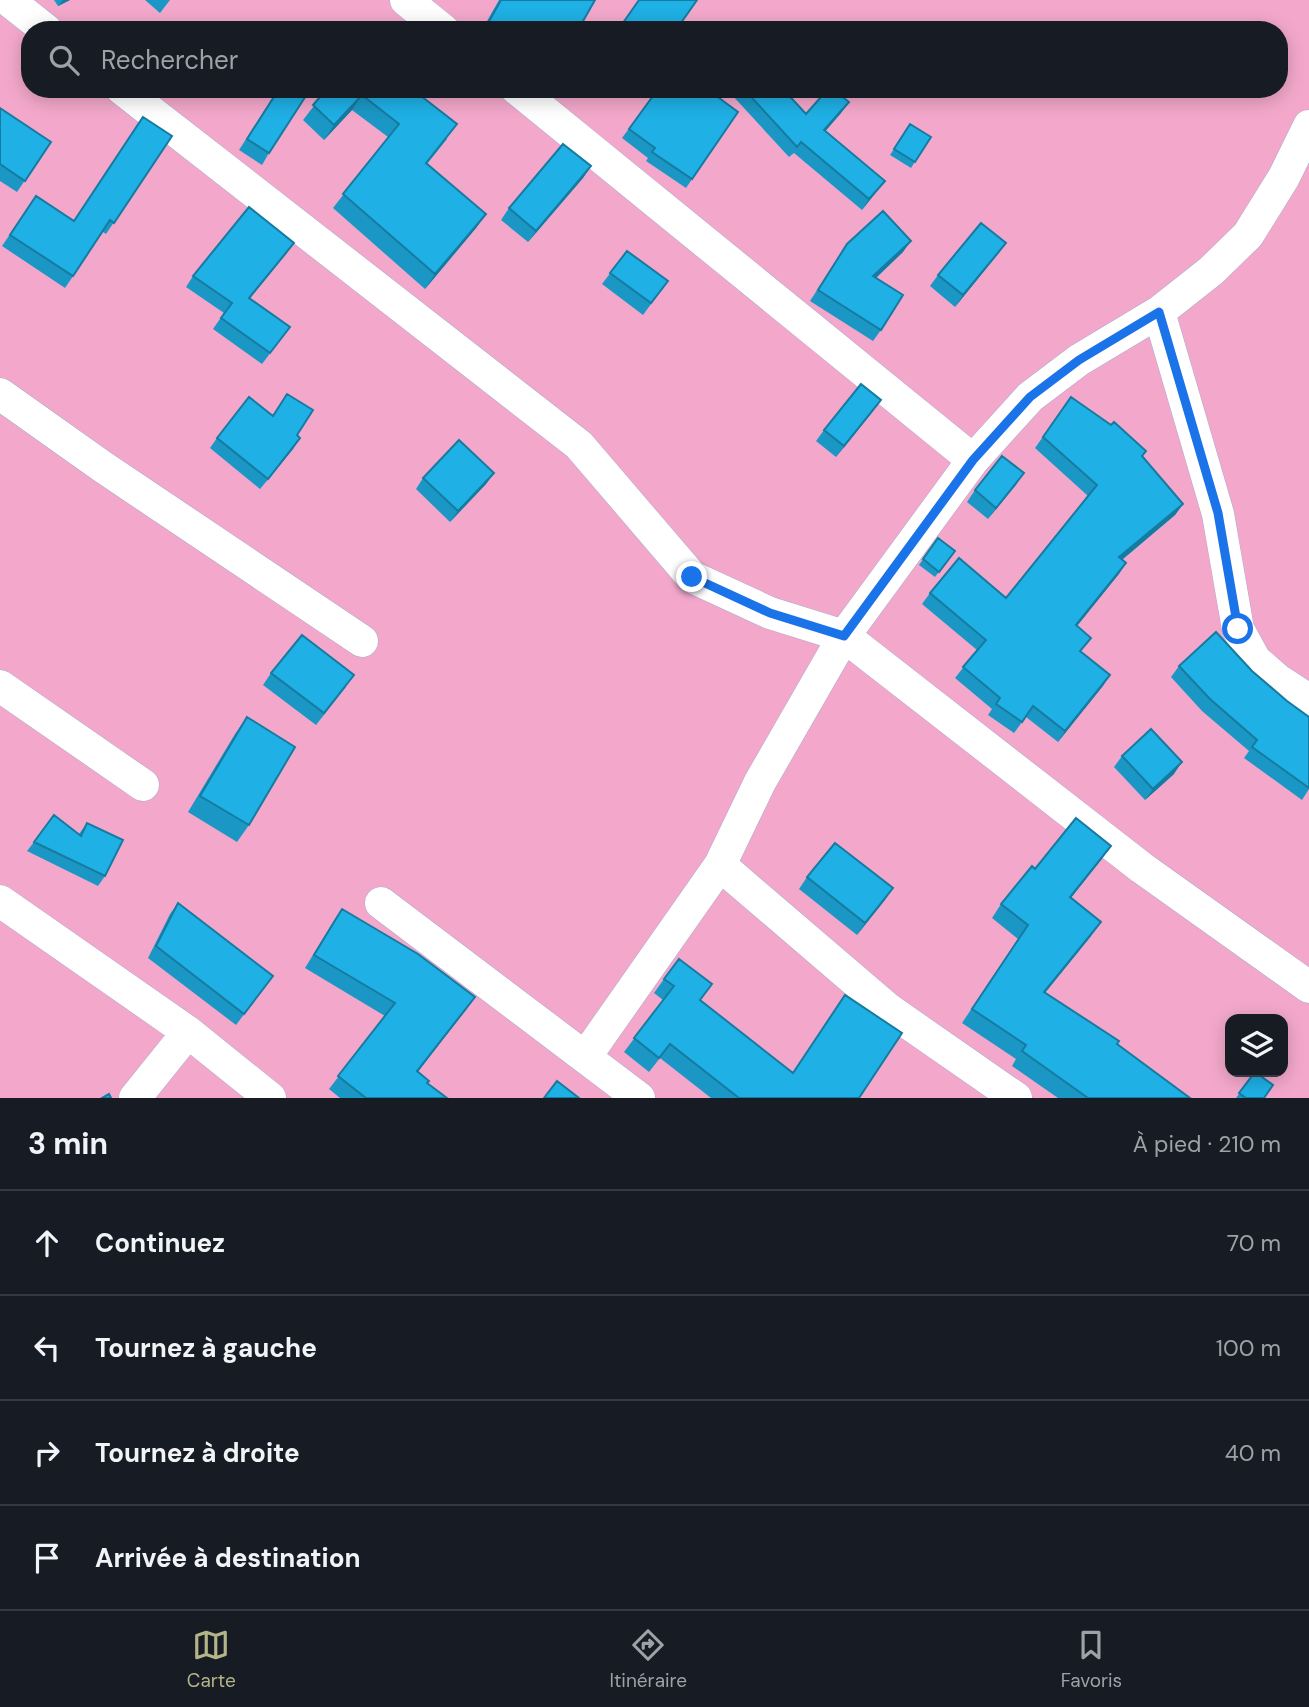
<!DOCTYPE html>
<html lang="fr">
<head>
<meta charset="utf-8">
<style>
	:root { --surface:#171b24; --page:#242831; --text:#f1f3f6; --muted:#9ea1a6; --line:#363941; --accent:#b3b488 }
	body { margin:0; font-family:"DM Sans",sans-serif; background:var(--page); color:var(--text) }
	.controls { position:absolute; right:21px; bottom:21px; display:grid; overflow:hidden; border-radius:14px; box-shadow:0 4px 18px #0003 }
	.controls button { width:63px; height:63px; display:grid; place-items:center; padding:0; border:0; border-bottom:2px solid var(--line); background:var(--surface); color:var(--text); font:35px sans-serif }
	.stop { position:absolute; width:21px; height:21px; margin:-16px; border:5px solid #1a73e8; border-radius:50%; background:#fff }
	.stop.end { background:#1a73e8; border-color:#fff; box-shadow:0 2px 7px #0008 }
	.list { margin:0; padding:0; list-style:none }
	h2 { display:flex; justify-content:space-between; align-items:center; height:91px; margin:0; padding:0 28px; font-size:30px }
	h2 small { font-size:23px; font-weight:400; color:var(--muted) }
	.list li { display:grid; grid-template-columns:46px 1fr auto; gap:21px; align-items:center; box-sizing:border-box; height:105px; padding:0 28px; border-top:2px solid var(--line) }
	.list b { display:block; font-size:26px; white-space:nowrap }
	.list em { font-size:23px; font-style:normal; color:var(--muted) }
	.icon { flex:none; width:38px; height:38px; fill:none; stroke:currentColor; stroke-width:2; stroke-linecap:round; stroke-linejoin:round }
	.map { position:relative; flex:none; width:1309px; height:1098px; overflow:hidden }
	.search { position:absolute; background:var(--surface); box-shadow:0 4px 18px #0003; left:21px; right:21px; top:21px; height:77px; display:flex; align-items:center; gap:18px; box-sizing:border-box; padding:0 24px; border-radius:28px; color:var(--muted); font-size:26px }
	.sheet { height:511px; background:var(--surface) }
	nav { display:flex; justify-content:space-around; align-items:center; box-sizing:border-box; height:98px; border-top:2px solid var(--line); background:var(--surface); font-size:19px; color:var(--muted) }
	nav a { display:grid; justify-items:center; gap:4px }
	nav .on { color:var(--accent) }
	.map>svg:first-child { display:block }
</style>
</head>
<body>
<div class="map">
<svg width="1309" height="1098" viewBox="0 0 1309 1098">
	<rect width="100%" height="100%" fill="#dfdcfb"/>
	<path fill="#f3a8cb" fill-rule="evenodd" d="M0 0H1309V1098H0ZM30 30H1279V89H30ZM1230 1019H1283V1072H1230Z"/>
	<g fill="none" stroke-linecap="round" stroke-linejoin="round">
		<g stroke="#aeaacf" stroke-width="33">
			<path id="minor" d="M8 0 46 30
				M406 0 443 30
				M122 89 579 445 692 577 770 613 844 636 1142 868 1309 987
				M517 89 973 460
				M1159 312 1218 514 1238 629 1255 660 1278 680 1309 700
				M0 394 103 467 362 641
				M0 686 143 785
				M720 865 888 1009 1016 1098
				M0 901 188 1032 270 1098
				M381 903 639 1098
				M586 1056 720 865 760 782 844 636 973 460 1030 397 1079 360 1159 312 1211 271 1248 235 1284 177 1309 126
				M135 1098 188 1032"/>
		</g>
		<use href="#minor" stroke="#fff" stroke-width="32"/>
	</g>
	<path fill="#1b97c5" d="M54 0H70L58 6Z
		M145 0H170L160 13Z
		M499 0H595L578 30H482Z
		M278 89H306L269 153 262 165 239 150Z
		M327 89H412L447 139 427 164 486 214 476 228 425 289 333 208 388 137 352 110 324 140 303 120Z
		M658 89 738 112 686 188 646 161 648 158 622 138Z
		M736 89H783L806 114 841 113 825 131 877 191 862 210 794 153 789 157 732 95Z
		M0 108 51 142 17 192 0 181Z
		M910 124 931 137 911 168 890 155Z
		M172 136 106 234 103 232 65 288 2 246 36 196 74 221Z
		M591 166 583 178 528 242 501 220 509 208Z
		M1006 243 955 307 930 286 938 275Z
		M847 244 903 252 876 278 881 330 873 341 810 301Z
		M627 251 668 281 643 315 602 284Z
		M286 254 250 298 290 327 262 364 213 329 224 313 186 287 193 276Z
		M287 394 297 435 293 449 260 489 210 448 217 438 272 416Z
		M1071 397 1146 451 1142 456 1183 504 1175 515 1122 560 1126 563 1077 625 1081 652 1110 675 1058 742 1026 717 1014 733 988 715 992 709 955 678 977 650 922 604 930 593 1006 598 1088 496 1035 448Z
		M873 411 836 457 816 441 824 430Z
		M494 473 486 484 450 522 416 489 423 478Z
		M1024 473 988 519 967 502 975 490Z
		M938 538 955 551 935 577 919 565Z
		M1179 666 1252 671 1287 701 1309 717V789L1302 800 1244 758 1249 751 1202 711 1171 677Z
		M271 673 346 687 316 725 263 685Z
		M247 717 249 825 237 842 188 812 235 734Z
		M1122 756 1174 774 1145 800 1114 767Z
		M87 823 105 876 98 886 27 851 34 842 79 834Z
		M1101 860 1071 898 1091 936 1045 993 1190 1098H1058L1012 1066 1016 1059 962 1023 1018 939 992 918 1001 904 1035 869Z
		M807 877 893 888 857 935 799 889Z
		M178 903 273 976 236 1025 148 958 170 914Z
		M342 909 475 997 418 1072 427 1083 447 1098H340L329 1089 385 1016 305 968 333 922Z
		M664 979 700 1001 792 1073 859 1098H711L660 1058 649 1072 624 1052 663 1000 654 993Z
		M1255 1072 1264 1098H1236Z"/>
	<path fill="#167ba0" d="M63 0H70L58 6Z
		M362 95 352 110 324 140 334 125Z
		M849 102 841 113 817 141 824 130Z
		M591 166 583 178 528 242 536 231Z
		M885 181 877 191 862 210 869 199Z
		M486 214 476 228 425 289 435 274Z
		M911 241 903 252 865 288 873 276Z
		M294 243 286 254 242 308 249 298Z
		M1006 243 998 254 955 307 963 295Z
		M881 400 873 411 836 457 844 446Z
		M300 438 293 449 260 489 268 479Z
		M494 473 486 484 450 522 458 511Z
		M1024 473 1016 485 988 519 996 508Z
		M1183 504 1175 515 1112 568 1119 557Z
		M1126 563 1119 574 1069 636 1076 625Z
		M1110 675 1103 686 1058 742 1065 731Z
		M1182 762 1174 774 1145 800 1153 789Z
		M1111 846 1101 860 1060 911 1070 897Z
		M893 888 885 900 857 935 865 923Z
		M1101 922 1091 936 1034 1006 1044 992Z
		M475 997 466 1010 408 1084 417 1071Z"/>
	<path fill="#1fb0e5" stroke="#167ba0" stroke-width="2" d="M501 0H595L578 30H500L488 23Z
		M639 0H697L676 30H618Z
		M279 89H306L309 91 269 153 247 139Z
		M327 89H412L457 124 426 163 486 214 435 274 343 194 399 124 362 95 334 125 313 105Z
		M658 89H707L738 112 692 179 652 152 655 148 629 129Z
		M744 89H783L806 114 828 89H833L849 102 824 130 885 181 869 199 801 142 797 147Z
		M0 108 51 142 25 181 0 164Z
		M143 117 172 136 114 223 110 220 73 276 10 235 36 196 74 221Z
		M910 124 931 137 915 162 894 149Z
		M563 144 591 166 536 231 509 208Z
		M249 207 294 243 249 298 290 327 270 353 221 318 232 303 193 276Z
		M883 211 911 241 873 276 903 295 881 330 818 290 847 244Z
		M981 223 1006 243 963 295 938 275Z
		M627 251 668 281 651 303 610 273Z
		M861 384 881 400 844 446 824 430Z
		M287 394 313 410 297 435 300 438 268 479 217 438 249 397 273 416Z
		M1071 397 1111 425 1114 422 1146 451 1142 456 1183 504 1119 557 1126 563 1076 625 1091 638 1080 651 1110 675 1065 731 1033 706 1022 722 996 704 1000 698 963 667 986 640 930 593 959 558 1006 598 1097 485 1043 437Z
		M459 440 494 473 458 511 423 478Z
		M1002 456 1024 473 996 508 975 490Z
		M938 538 955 551 939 572 923 559Z
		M1216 632 1252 671 1287 701 1309 717V788L1252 747 1257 740 1210 699 1179 666Z
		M302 635 354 675 324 713 271 673Z
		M247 717 295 747 249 825 200 796Z
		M1151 729 1182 762 1153 789 1122 756Z
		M54 815 81 836 87 823 123 840 105 876 34 842Z
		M1076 818 1111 846 1070 897 1101 922 1044 992 1119 1041 1117 1044 1190 1098H1088L1022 1051 1026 1045 972 1009 1028 925 1001 904 1032 866 1035 869Z
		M835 843 893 888 865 923 807 877Z
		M178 903 273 976 244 1014 156 946Z
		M342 909 418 954 475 997 417 1071 429 1081 427 1083 447 1098H366L338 1076 395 1003 314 955Z
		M679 959 712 984 700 1000 793 1073 845 995 902 1033 859 1098H739L670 1044 659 1058 634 1038 674 986 664 979Z
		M1255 1072 1273 1085 1264 1098H1246L1239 1093Z
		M557 1081 579 1098H544Z
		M109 1094 111 1098H102Z"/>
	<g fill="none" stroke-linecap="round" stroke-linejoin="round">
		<path stroke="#1a73e8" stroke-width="9" d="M692 577 770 613 844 636 973 460 1030 397 1079 360 1159 312 1218 513 1238 629"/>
	</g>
</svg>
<div class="controls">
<button><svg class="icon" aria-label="layers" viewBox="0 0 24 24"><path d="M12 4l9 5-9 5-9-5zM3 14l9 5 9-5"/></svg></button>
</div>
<div class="stop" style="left:1238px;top:629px"></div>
<div class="stop end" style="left:692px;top:577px"></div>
<div class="search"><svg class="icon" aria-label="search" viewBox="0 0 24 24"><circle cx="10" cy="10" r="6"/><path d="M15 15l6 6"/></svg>Rechercher</div>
</div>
<section class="sheet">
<h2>3 min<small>À pied · 210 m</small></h2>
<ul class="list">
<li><svg class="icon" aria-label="ahead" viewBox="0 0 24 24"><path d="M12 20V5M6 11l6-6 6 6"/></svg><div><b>Continuez</b></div><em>70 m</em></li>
<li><svg class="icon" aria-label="left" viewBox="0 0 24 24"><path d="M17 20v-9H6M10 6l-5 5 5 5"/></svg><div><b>Tournez à gauche</b></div><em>100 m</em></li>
<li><svg class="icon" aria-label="right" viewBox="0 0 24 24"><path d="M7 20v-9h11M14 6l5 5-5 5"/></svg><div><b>Tournez à droite</b></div><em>40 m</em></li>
<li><svg class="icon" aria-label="arrive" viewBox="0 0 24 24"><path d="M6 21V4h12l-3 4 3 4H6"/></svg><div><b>Arrivée à destination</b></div></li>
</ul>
</section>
<nav>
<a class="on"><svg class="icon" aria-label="map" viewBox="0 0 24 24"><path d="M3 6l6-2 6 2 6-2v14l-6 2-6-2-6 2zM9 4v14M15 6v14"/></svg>Carte</a>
<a><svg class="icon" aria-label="directions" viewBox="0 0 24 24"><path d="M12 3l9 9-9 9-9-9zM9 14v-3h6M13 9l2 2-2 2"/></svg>Itinéraire</a>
<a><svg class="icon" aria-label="saved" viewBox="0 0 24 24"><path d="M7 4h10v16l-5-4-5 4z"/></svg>Favoris</a>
</nav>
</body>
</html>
